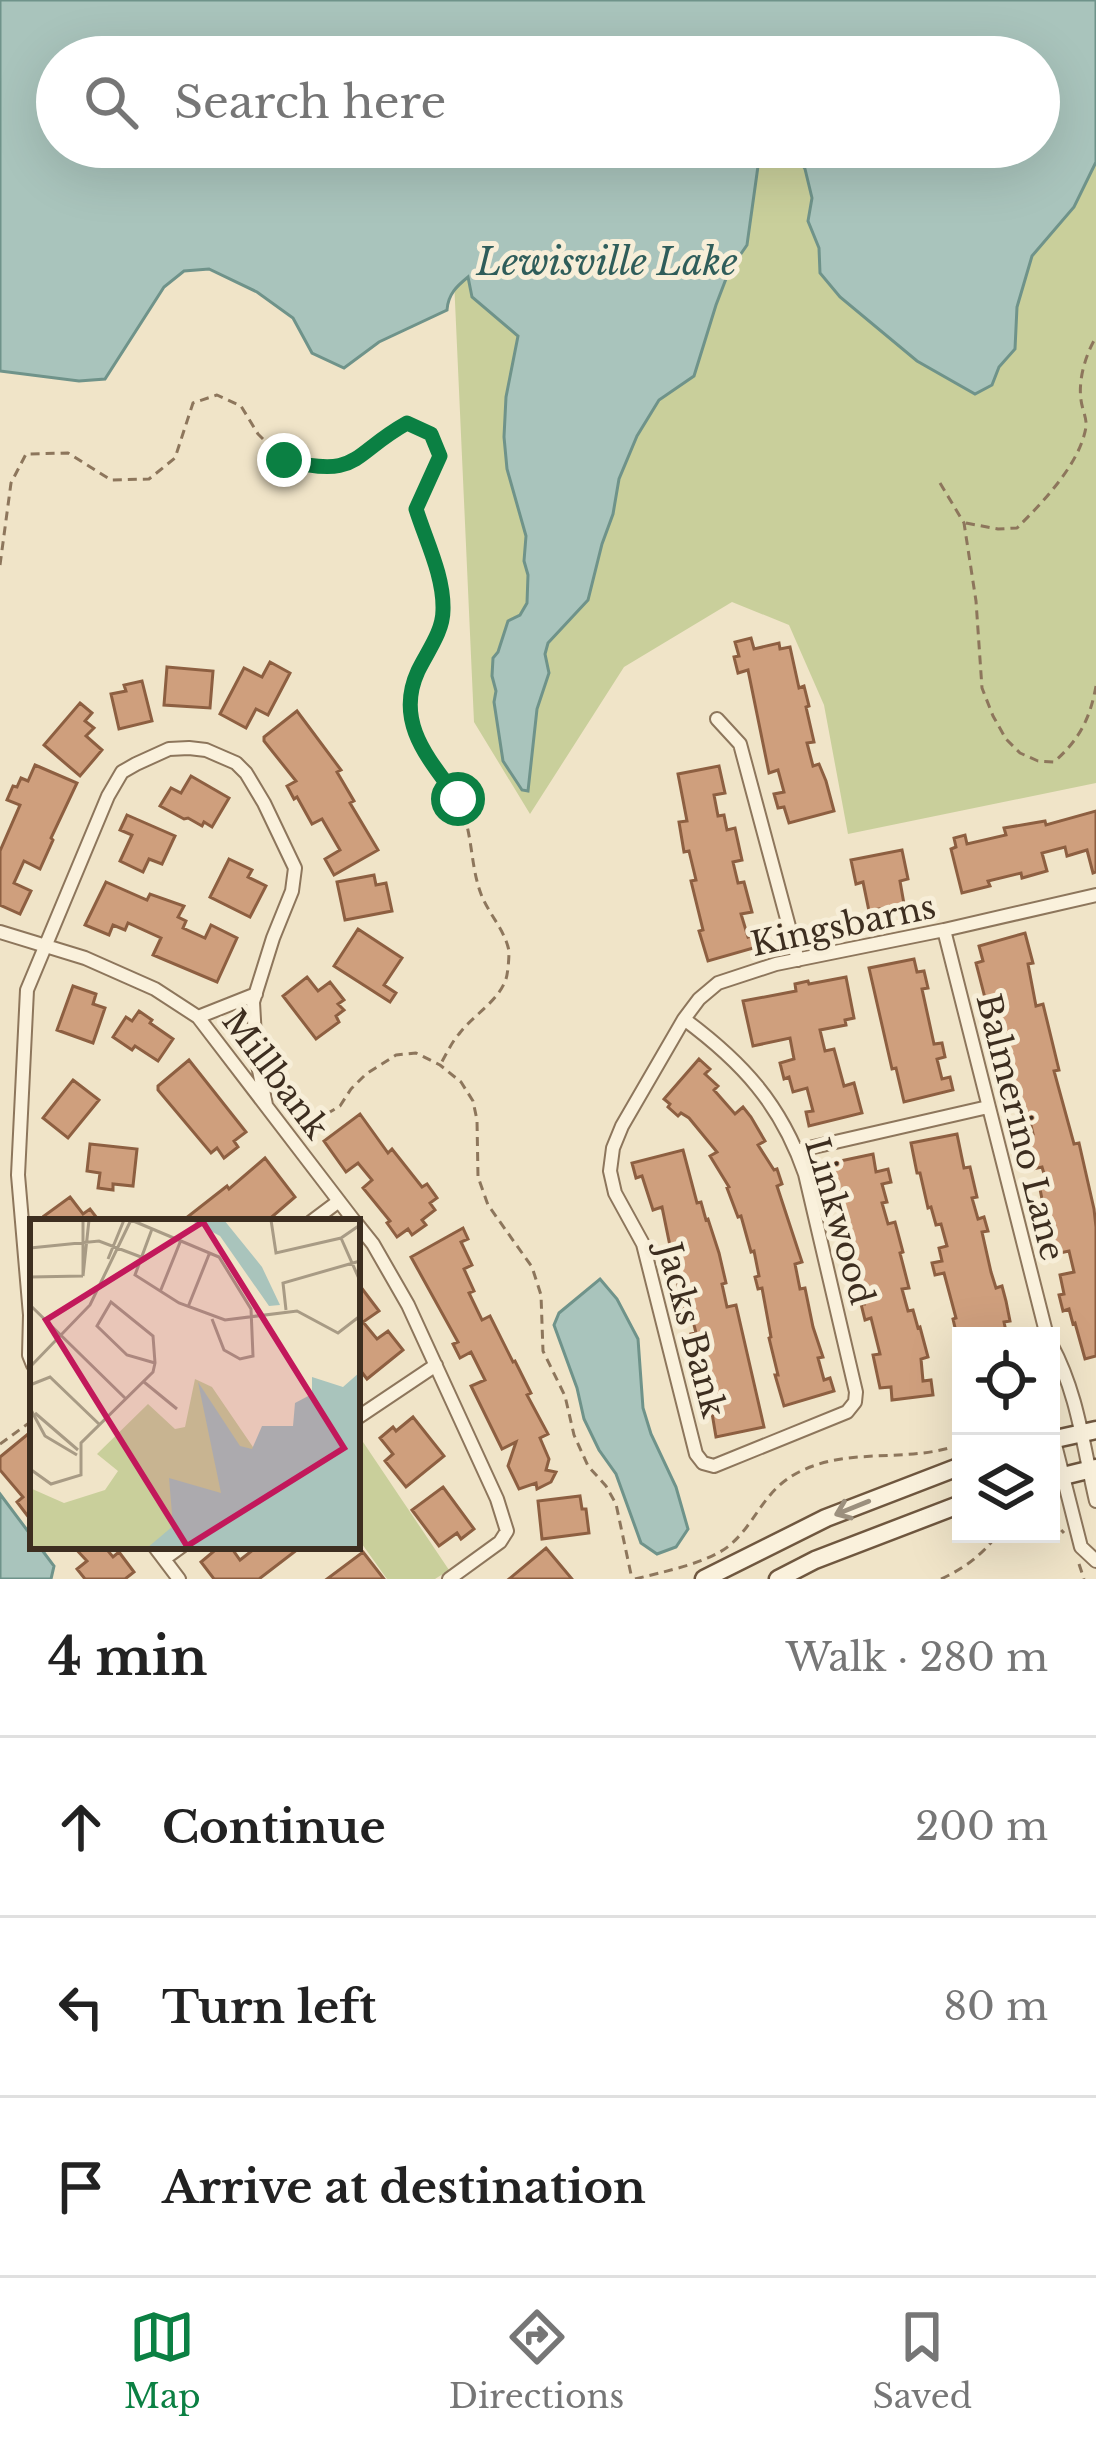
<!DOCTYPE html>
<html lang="en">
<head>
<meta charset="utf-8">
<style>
	:root { --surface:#fff; --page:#f2f2f2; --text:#222; --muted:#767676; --line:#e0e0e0; --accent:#0b8043 }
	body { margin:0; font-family:"Libre Baskerville",serif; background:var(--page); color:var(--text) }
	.controls { position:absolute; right:36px; bottom:36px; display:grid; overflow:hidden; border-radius:0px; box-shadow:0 12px 48px #0002 }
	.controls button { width:108px; height:108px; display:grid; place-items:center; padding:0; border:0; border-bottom:3px solid var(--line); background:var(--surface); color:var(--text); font:60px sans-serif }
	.stop { position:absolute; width:36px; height:36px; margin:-27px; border:9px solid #0b8043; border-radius:50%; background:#fff }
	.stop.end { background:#0b8043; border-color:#fff; box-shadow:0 3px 12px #0008 }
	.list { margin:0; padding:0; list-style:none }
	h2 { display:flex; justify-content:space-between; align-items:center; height:156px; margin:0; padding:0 48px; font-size:51px }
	h2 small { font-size:39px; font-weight:400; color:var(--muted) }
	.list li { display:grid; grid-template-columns:78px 1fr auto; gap:36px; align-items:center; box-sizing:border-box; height:180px; padding:0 48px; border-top:3px solid var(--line) }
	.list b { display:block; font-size:45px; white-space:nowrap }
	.list em { font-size:39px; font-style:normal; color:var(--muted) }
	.icon { flex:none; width:66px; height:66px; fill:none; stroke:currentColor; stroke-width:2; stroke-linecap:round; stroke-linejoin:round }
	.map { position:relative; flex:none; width:1096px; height:1579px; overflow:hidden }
	.search { position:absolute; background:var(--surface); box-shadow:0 12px 48px #0002; left:36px; right:36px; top:36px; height:132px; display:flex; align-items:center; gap:30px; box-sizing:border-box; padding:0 42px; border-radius:66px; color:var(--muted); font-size:45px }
	.sheet { height:696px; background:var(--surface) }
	nav { display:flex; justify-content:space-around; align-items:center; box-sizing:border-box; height:168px; border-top:3px solid var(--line); background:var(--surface); font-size:33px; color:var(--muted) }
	nav a { display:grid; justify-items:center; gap:6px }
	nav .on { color:var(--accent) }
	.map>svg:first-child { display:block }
</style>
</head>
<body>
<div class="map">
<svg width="1096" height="1579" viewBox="0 0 1096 1579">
	<rect width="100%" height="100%" fill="#f0e4c8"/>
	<path fill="#c9cf9b" d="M1096 0V783L848 834 824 705 789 625 732 602 624 667 530 814 474 722 448 147H1039V57Z
		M357 1433 449 1570 435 1579H387L357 1537Z"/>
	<path fill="#a9c4bc" stroke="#6f938a" stroke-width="3" fill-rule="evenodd" d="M0 0H1096V162L1074 207 1032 256 1017 307 1015 349 999 367 992 385 975 394 917 361 840 297 820 273 819 248 808 221 812 198 805 169 795 153 776 148 759 159 747 245 729 271 716 305 694 376 659 400 637 436 619 479 613 514 602 544 588 600 548 643 545 654 549 673 537 709 528 791 522 790 503 761 494 702 496 691 492 676 493 658 498 652 508 621 520 615 527 603 528 575 524 561 526 536 507 469 504 437 506 397 518 336 472 297 468 277C457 286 448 294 447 310L379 342 344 368 312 353 293 318 257 292 209 269 184 271 164 287 105 379 79 381 0 371ZM1039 57V147H57V57Z
		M600 1279 617 1299 638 1339 643 1408 651 1434 676 1487 688 1529 676 1547 657 1554 641 1543 616 1474 599 1450 584 1419 577 1388 554 1325 559 1313Z
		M0 1494 33 1538V1546H39L54 1566 51 1579H0Z"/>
	<path fill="#cf9f7d" stroke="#8d5f41" stroke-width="3" d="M751 638 754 649 779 643 780 649 790 647 799 688 804 686 809 706 806 707 814 742 807 743 813 766 819 764 826 781 834 811 789 823 784 807 778 808 774 794 784 792 778 770 769 773 748 670 738 673 734 657 739 656 735 642Z
		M270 662 290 673 268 715 256 709 246 728 220 714 244 668 262 677Z
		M167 667 213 671 210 708 164 705Z
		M142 681 152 721 119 729 111 694 126 691 124 685Z
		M80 703 92 713 85 721 94 728 86 736 102 750 80 776 44 745Z
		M297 711 341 770 337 772 354 801 350 803 378 850 334 875 325 859 340 850 322 819 312 824 297 797 294 799 287 786 296 781 264 741V737Z
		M35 765 77 783 51 838 53 840 40 869 24 861 14 883 31 891 20 914 0 905V851L20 805 7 800 13 786 17 787 21 778 28 781Z
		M719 766 725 793 714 795 718 816 724 815 727 830 735 828 742 860 733 862 738 883 744 882 752 912 741 914 748 937 760 933 764 945 708 961 699 931 703 930 691 881 696 880 689 851 684 852 679 822 687 821 678 774Z
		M191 776 229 798 212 827 204 822 202 826 188 818 184 819 160 806 171 788 181 793Z
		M1096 811V872L1093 873 1087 850 1067 856 1065 847 1042 853 1047 871 1022 878 1021 873 988 881 990 886 962 893 951 849 956 847 954 838 965 835 967 844 1006 835 1004 828 1045 821 1046 825Z
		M127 815 175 836 162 864 149 859 143 872 120 861 132 835 120 830Z
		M902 850 908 879 900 881 904 904 869 911 863 882 856 884 851 860Z
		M229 859 252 870 248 877 266 886 250 917 210 897Z
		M374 875 376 885 386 883 392 911 345 920 337 882Z
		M106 882 147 900 150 894 184 906 178 917 186 921 183 928 205 938 211 925 237 938 217 982 153 955 161 938 128 923 125 930 113 925 109 935 85 925Z
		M358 929 402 958 384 985 396 993 390 1002 334 966Z
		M1025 933 1033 963 1028 964 1036 1006 1043 1004 1059 1070 1054 1071 1074 1144 1079 1143 1094 1209 1096 1227V1356L1085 1359 1075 1323 1073 1324 1069 1309 1063 1311 1059 1295 1064 1294 1060 1275 1074 1272 1069 1251 1055 1254 1051 1239 1046 1241 1042 1225 1047 1224 1040 1189 1048 1187 1042 1167 1033 1169 1028 1150 1023 1151 1020 1137 1033 1134 1028 1113 1025 1114 1020 1098 1011 1101 1008 1087 1013 1086 1005 1045 1001 1029 994 1031 990 1016 996 1015 992 996 985 998 976 963 983 961 979 946Z
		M914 959 917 972 924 971 928 988 922 989 934 1044 942 1043 945 1057 937 1059 942 1079 950 1077 953 1090 904 1102 896 1068 892 1069 869 968Z
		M307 977 318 991 330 982 344 1000 338 1004 344 1010 336 1016 339 1022 316 1039 283 996Z
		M846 977 854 1018 845 1020 846 1025 820 1030 825 1051 834 1049 844 1086 854 1083 862 1113 809 1126 806 1112 813 1111 807 1088 793 1092 789 1077 784 1079 780 1063 794 1059 790 1038 753 1046 743 1001 796 991 795 984 808 981 809 984Z
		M73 986 96 994 93 1004 105 1008 93 1043 57 1030Z
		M139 1011 152 1020 150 1023 173 1039 158 1061 135 1046 132 1050 113 1037 126 1017 132 1021Z
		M699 1059 710 1069 705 1074 718 1086 714 1090 735 1114 743 1107 751 1117 765 1141 758 1145 774 1170 777 1169 782 1184 777 1186 802 1262 795 1264 800 1289 805 1288 813 1327 823 1357 818 1358 824 1380 830 1378 834 1391 784 1406 775 1375H778L769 1338 771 1337 762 1288 758 1289 755 1277 759 1276 754 1251 751 1252 741 1216 738 1217 727 1188 729 1187 710 1156 717 1152 689 1118 681 1113 678 1116 668 1107 670 1104 664 1099Z
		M189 1060 246 1132 234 1141 238 1147 224 1158 217 1148 211 1153 158 1090V1086Z
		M73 1080 99 1100 68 1138 43 1118Z
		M360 1114 388 1153 392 1149 422 1187 427 1184 437 1198 430 1203 435 1210 422 1220 426 1225 412 1235 408 1229 397 1237 387 1223 390 1221 363 1188 372 1180 358 1163 346 1172 324 1141Z
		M957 1134 964 1168 970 1167 977 1197 972 1198 978 1219 984 1217 988 1231 982 1232 991 1272 996 1288 1002 1286 1006 1301 1010 1321 1004 1322 1007 1336H957L953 1319 956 1318 944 1273 935 1275 932 1263 942 1261 939 1248 947 1246 941 1224 936 1225 931 1207 928 1208 920 1173H917L911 1143Z
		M90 1144 137 1149 133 1186 113 1184V1190L98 1188 100 1173 87 1171Z
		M683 1150 697 1203 701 1202 706 1220 708 1219 719 1253 726 1283 722 1284 727 1307 736 1305 764 1427 716 1437 707 1383 702 1384 698 1369 700 1368 691 1334 696 1333 691 1313 684 1314 662 1207 653 1210 642 1176 636 1178 632 1163Z
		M873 1154 876 1172 888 1169 891 1182 882 1184 887 1202 882 1203 888 1224 895 1222 903 1252 900 1253 909 1288 902 1289 908 1311 913 1310 918 1328 920 1327 928 1357 921 1359 923 1381 931 1380 933 1395 892 1400 891 1387 880 1388 873 1355 880 1354 871 1318 865 1320 861 1304H864L855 1270 858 1269 853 1248 848 1250 844 1235 839 1216 846 1214 840 1193H837L831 1163Z
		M265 1158 295 1197 266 1222H181L227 1186 229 1189Z
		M70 1197 83 1214 90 1209 100 1222H49L44 1216Z
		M463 1228 468 1239 461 1242 472 1265 464 1269 474 1291 469 1293 482 1320 490 1316 513 1362 515 1361 531 1393 527 1395 548 1434 540 1438 549 1459 546 1470 556 1472 551 1482 537 1489 536 1483 519 1489 508 1466 516 1442 502 1449 471 1386 485 1380 471 1352 460 1358 453 1344 458 1342 411 1257Z
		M357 1282 379 1311 363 1322 377 1339 388 1331 403 1350 367 1379 357 1366Z
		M413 1417 444 1456 406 1487 385 1461 393 1454 380 1438 393 1427 396 1431Z
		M33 1430V1523L17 1502 23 1497 0 1470V1457Z
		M443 1487 474 1529 461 1539 457 1533 439 1546 412 1510Z
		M580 1496 582 1509H586L589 1533 542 1539 538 1501Z
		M73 1546H104L113 1557 119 1552 134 1572 125 1579H85L77 1569 87 1561Z
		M220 1546H230L240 1560 258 1546H302L259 1579H214L201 1562Z
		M546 1548 572 1579H509Z
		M363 1552 384 1579H327Z"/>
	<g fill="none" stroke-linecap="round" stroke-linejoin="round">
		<g stroke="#8d765c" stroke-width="16">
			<path id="minor" d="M717 719 740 744 798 960
				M944 930 1047 1336
				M0 932 85 958 155 989 198 1017 355 1222
				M198 1017 256 994
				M684 1019C742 1062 781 1104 805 1174L856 1392 855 1402 847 1412 714 1466 703 1463 696 1454 643 1244 615 1193 610 1171 613 1148 622 1126 684 1019 699 999 718 983 776 964 944 930 1096 895
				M796 1151 988 1107
				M311 1222 339 1201
				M357 1224 373 1244 408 1305 497 1499 507 1531 500 1542 449 1579
				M1051 1344C1078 1394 1083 1446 1096 1501
				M33 1365 29 1355 30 1315 18 1175 27 990 108 796 122 772 136 764 169 749 189 748 206 750 236 763 246 773 264 803 295 868 292 891 273 938 253 1002 256 1055 266 1105
				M357 1418 436 1365
				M1051 1429 1081 1547 1096 1561
				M154 1546 179 1579
				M164 1559 182 1546"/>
		</g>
		<g stroke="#6f573f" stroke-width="21">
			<path id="secondary" d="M1051 1440 1096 1430
				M1051 1479 1096 1468
				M704 1579 826 1518 961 1466
				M778 1579 815 1560 961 1504"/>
		</g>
		<path stroke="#8d765c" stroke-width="3" stroke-dasharray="9 6" stroke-linecap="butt" d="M940 483 964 523 976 601 982 688 993 716 1006 739 1020 753 1038 761 1054 762C1079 740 1090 719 1096 686
			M966 523 998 529 1017 528C1042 503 1080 464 1086 427 1087 418 1082 409 1081 400 1078 379 1086 354 1096 337
			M0 565 11 483 26 454 68 453 111 480 149 479 175 458 193 403 217 395 241 406 258 434 284 460 310 467 335 469 360 459 386 435 407 423 431 434 440 456 416 509C425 539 447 584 443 615 436 660 403 672 414 727 420 758 448 777 460 805 473 833 470 865 481 894 488 913 505 930 509 951 509 958 508 973 506 979 498 1002 473 1015 459 1034 451 1043 446 1055 440 1065
			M301 1129 340 1106 351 1089 366 1074 396 1055 416 1053 440 1065 461 1082 473 1101 477 1120 478 1177 488 1205 532 1267 541 1295 543 1351 565 1396 574 1435 588 1466 606 1486 616 1504 632 1579
			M1051 1412 1065 1408
			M0 1444 33 1420
			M1051 1519 1064 1533
			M1079 1564 1084 1579
			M635 1579C662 1572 709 1563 730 1545 757 1522 763 1490 799 1472 850 1446 910 1464 961 1444
			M941 1579C965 1568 982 1555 998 1534"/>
		<use href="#minor" stroke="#faf1dc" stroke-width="12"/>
		<use href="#secondary" stroke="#faf1dc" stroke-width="16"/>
	</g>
	<defs><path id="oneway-shaft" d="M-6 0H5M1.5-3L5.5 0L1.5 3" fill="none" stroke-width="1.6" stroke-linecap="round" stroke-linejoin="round" transform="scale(3)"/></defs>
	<use stroke="#9c907e" href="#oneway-shaft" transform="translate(852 1508) rotate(158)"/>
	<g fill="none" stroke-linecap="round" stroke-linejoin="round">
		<path stroke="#0b8043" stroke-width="15" d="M284 460C360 479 350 455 407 423L431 434 440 456 416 509C426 541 444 576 443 610 443 632 427 652 418 671 394 723 430 760 458 799"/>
	</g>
	<g text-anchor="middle" stroke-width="10" stroke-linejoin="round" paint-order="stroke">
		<g font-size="33" fill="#3d2e20" stroke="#f7eed8">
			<text transform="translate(843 925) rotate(-12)" y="12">Kingsbarns</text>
			<text transform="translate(276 1074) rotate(53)" y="12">Millbank</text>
			<text transform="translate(1021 1127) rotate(76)" y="12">Balmerino Lane</text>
			<text transform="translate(840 1221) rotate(74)" y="12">Linkwood</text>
			<text transform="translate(692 1330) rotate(75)" y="12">Jacks Bank</text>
		</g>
		<g font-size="36" font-style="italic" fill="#2f5d5a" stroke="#f7eed8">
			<text x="607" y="275">Lewisville Lake</text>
		</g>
	</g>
	<g transform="translate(30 1219)">
		<rect width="330" height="330" fill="#f0e4c8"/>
		<path d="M165 160 182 168 240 253 210 329H0V269L34 284 75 271 88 252 67 235 118 185 145 210 155 208Z" fill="#c9cf9b"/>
		<path d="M160 1H194L232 48 250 86 239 87 190 17ZM330 153V329H117L143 307 139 259 191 274 168 163 210 227 222 230 232 207H263L265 184 282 175V158L313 168Z" fill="#a9c4bc"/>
		<path fill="none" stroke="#a89b85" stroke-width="3" d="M53 1V57M101 1 189 38 221 90 223 137 210 140 194 131 182 100M213 1H263M241 1 246 34 311 19 330 6M122 10 105 56 149 84 195 101 267 92 308 114 330 97M311 19 330 62M0 29 69 22 111 38M78 40 94 1M53 57 59 1M0 58 53 57M130 73 151 21M0 86 96 180M158 88 180 33M256 91 253 64 330 42M0 148 60 86 101 1M114 163 147 190M0 166 20 158 70 206M0 189 15 217 47 236M5 194 48 231M0 250 21 265 51 256V224L123 153 125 144 123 117 81 83 67 107 97 136 125 144"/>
		<path fill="#c2185b" fill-opacity="0.15" stroke="#c2185b" stroke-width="6" d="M173 3 314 229 157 327 16 101Z"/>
		<rect width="330" height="330" fill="none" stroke="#3d2e20" stroke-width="6"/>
	</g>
</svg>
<div class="controls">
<button><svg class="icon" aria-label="locate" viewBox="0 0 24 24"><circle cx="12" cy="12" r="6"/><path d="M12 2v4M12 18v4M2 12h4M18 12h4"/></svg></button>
<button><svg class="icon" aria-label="layers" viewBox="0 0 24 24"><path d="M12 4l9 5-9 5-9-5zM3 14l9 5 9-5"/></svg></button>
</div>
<div class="stop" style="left:458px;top:799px"></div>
<div class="stop end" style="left:284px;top:460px"></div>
<div class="search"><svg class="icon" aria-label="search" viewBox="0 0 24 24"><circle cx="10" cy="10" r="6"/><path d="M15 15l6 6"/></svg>Search here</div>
</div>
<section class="sheet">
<h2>4 min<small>Walk · 280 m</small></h2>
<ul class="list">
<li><svg class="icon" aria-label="ahead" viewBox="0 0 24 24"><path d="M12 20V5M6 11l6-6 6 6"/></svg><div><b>Continue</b></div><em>200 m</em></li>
<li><svg class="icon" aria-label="left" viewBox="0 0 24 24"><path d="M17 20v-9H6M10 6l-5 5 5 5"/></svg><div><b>Turn left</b></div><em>80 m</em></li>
<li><svg class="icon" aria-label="arrive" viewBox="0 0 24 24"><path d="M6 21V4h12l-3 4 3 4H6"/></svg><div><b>Arrive at destination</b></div></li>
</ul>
</section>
<nav>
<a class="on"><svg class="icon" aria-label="map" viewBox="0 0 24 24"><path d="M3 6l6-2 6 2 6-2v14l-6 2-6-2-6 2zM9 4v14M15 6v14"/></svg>Map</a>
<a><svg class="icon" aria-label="directions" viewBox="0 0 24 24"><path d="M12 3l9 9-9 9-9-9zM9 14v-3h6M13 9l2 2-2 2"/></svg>Directions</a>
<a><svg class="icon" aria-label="saved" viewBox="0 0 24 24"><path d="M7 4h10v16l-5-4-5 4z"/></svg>Saved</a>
</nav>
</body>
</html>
